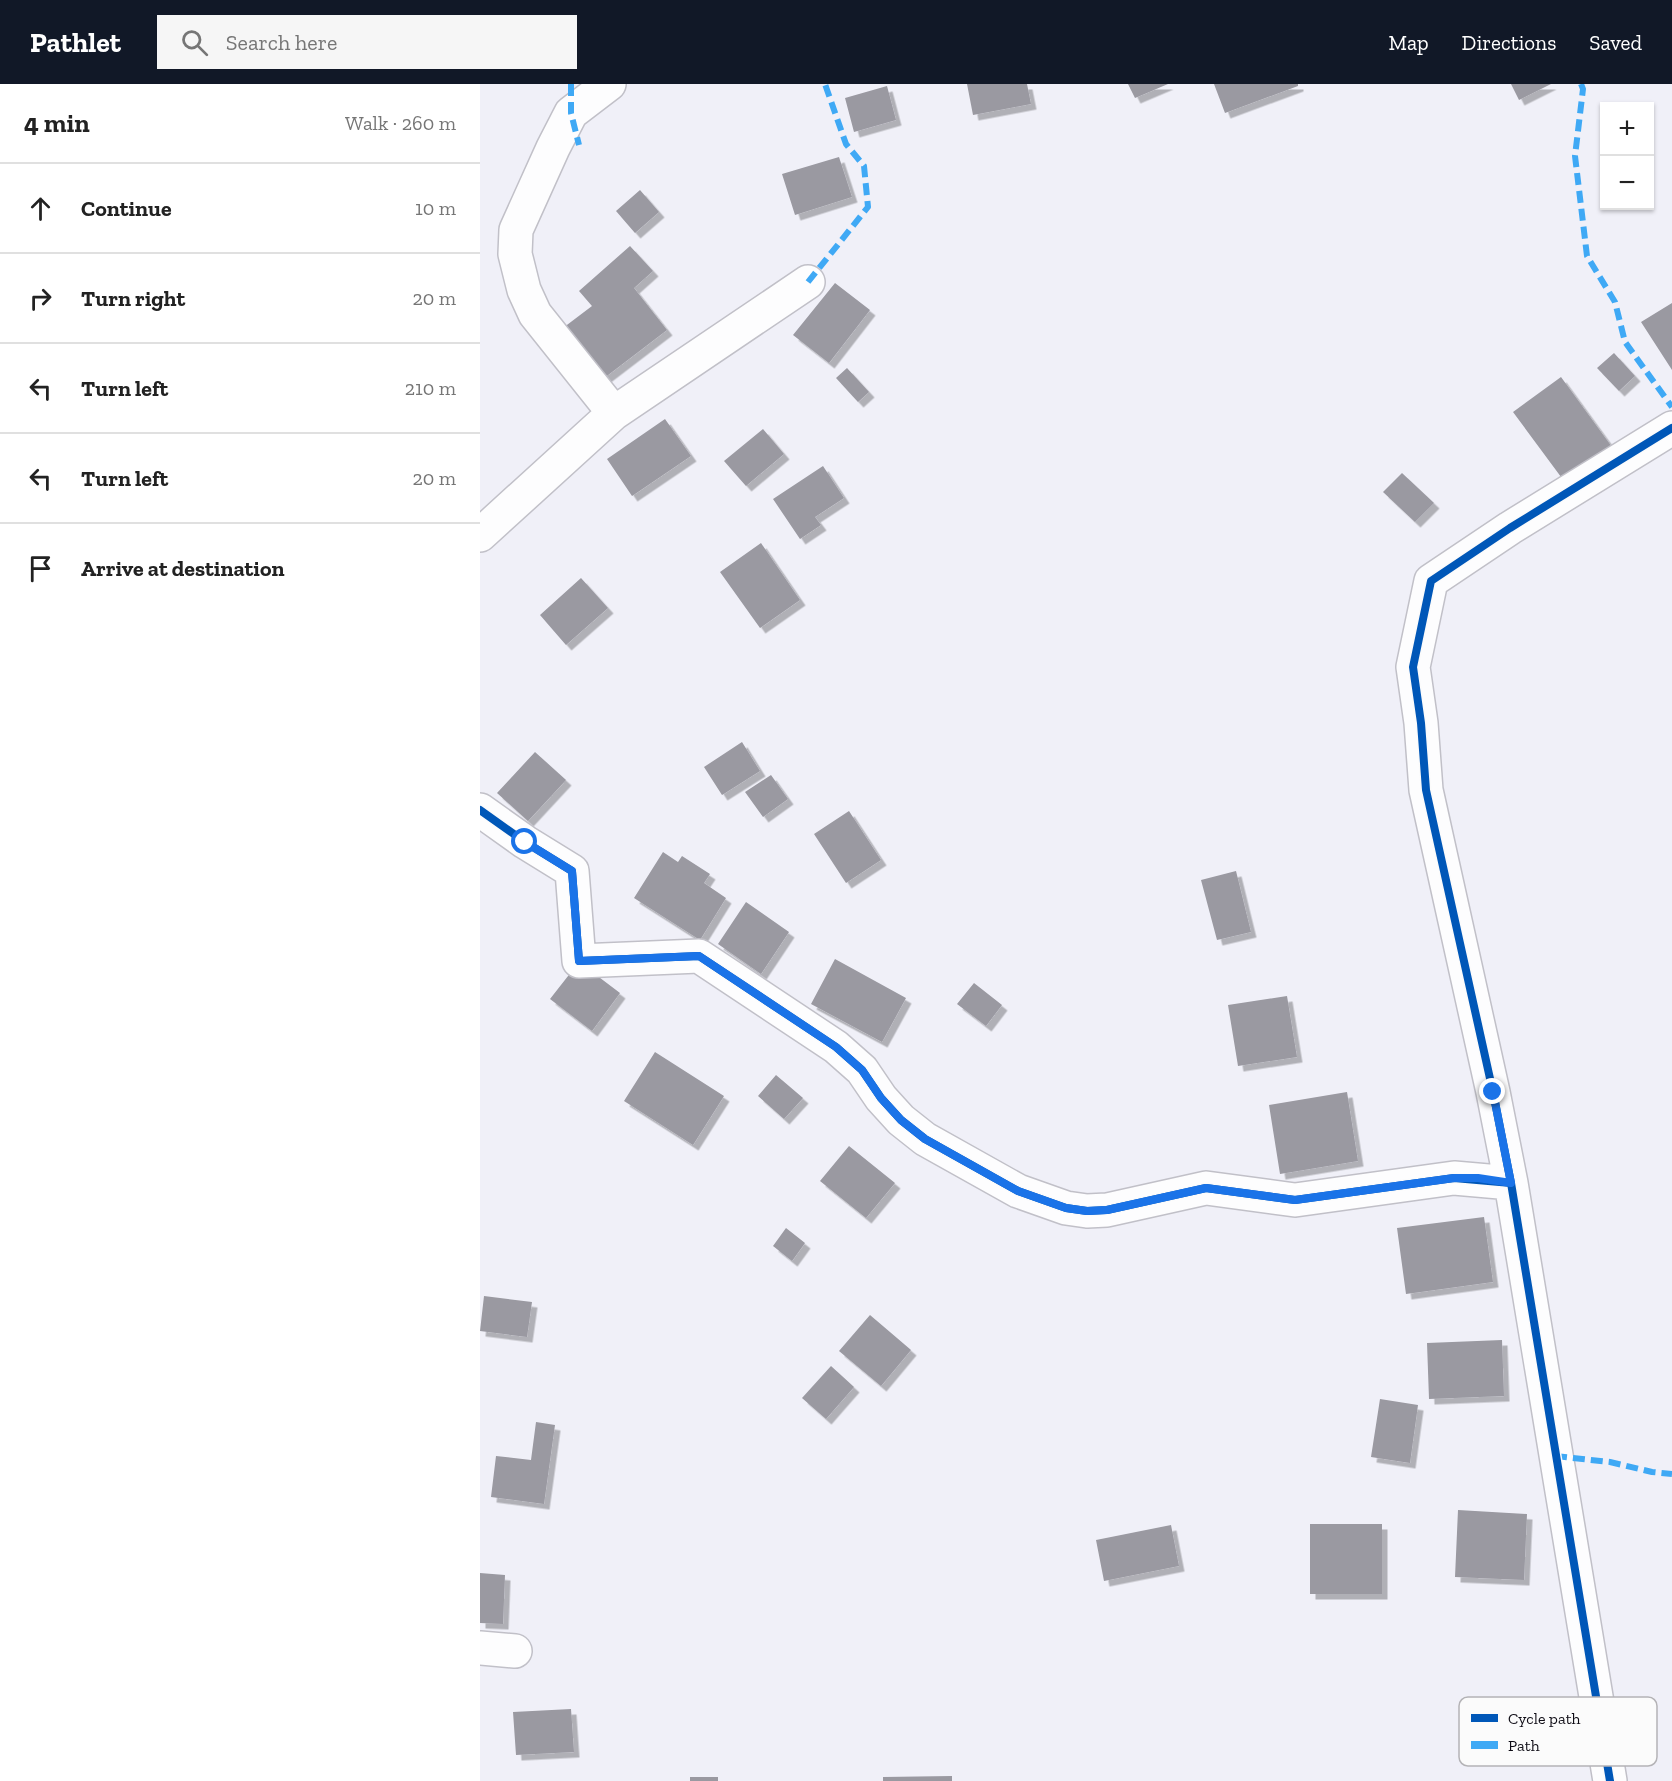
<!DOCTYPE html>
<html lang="en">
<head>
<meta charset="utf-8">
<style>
	:root { --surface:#fff; --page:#f6f6f6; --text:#222; --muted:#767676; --line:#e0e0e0; --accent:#111827 }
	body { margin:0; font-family:"Zilla Slab",serif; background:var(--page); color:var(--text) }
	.controls { position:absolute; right:18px; top:18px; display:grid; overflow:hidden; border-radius:0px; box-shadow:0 2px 4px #0004 }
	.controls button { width:54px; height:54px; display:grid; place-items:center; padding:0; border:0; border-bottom:2px solid var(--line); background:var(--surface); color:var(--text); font:30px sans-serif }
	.stop { position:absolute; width:18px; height:18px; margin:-14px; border:4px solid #1a73e8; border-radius:50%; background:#fff }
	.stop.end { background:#1a73e8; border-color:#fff; box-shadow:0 2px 6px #0008 }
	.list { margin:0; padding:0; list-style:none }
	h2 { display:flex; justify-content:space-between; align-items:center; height:78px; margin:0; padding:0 24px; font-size:26px }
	h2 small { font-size:20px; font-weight:400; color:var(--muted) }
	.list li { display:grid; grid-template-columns:39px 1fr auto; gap:18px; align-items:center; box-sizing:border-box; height:90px; padding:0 24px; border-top:2px solid var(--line) }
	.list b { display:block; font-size:22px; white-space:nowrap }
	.list em { font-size:20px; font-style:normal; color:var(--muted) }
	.icon { flex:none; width:33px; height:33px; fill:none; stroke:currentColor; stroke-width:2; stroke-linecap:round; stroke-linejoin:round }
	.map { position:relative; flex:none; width:1192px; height:1697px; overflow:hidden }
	header { display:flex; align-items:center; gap:36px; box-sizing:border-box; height:84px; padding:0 30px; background:var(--accent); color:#fff }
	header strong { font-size:28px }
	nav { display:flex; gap:33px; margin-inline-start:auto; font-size:21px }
	.search { width:420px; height:54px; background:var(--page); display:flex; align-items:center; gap:15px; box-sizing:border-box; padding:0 21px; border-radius:0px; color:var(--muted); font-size:22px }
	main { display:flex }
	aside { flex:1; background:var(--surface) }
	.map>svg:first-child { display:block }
</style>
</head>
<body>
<header>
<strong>Pathlet</strong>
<div class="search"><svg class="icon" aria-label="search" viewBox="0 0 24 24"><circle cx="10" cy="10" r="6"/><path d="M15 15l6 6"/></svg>Search here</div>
<nav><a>Map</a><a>Directions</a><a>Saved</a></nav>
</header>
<main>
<aside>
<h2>4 min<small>Walk · 260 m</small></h2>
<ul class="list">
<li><svg class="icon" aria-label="ahead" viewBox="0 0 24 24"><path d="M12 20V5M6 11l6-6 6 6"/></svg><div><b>Continue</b></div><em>10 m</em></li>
<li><svg class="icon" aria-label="right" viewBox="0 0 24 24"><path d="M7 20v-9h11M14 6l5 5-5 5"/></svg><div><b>Turn right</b></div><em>20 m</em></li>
<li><svg class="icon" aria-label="left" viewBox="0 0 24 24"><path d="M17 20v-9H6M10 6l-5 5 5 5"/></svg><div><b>Turn left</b></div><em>210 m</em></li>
<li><svg class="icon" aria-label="left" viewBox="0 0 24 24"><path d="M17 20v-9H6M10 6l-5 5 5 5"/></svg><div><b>Turn left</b></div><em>20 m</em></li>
<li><svg class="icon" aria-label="arrive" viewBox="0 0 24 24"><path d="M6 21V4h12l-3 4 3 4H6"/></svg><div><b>Arrive at destination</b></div></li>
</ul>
</aside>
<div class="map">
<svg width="1192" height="1697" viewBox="0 0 1192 1697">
	<defs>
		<filter id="shadow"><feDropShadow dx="5.5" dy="5.5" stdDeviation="0" flood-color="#0004"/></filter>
	</defs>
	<rect width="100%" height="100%" fill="#f0f0f8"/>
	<path fill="#9a99a1" filter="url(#shadow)" d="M487 0H547L551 20 493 31Z
		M648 0H688L655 14Z
		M734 0H818V2L745 29Z
		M1031 0H1071L1039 16Z
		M407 2 416 36 374 48 365 14Z
		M359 73 372 113 315 131 302 90Z
		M160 106 179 128 155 149 136 127Z
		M150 162 173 187 154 204 187 246 115 301 75 250 112 222 99 207Z
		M355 199 390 226 349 279 313 251Z
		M1192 219V286L1161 238Z
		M1134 269 1155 292 1139 307 1117 284Z
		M367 284 389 308 378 318 356 294Z
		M1081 293 1132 363 1084 397 1033 328Z
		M185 335 211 372 152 412 127 375Z
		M283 345 304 370 266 402 244 377Z
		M343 382 364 414 335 433 341 441 320 455 293 415Z
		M922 389 954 419 935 438 903 408Z
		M281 459 320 516 280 544 240 488Z
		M101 494 128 524 86 561 60 531Z
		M262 658 280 687 242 711 224 683Z
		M55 668 86 696 48 737 17 709Z
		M291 691 308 715 283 733 265 708Z
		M369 727 401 776 366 799 334 750Z
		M183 768 198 778 202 772 230 790 224 799 246 814 220 856 154 814Z
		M756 787 771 848 737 856 721 796Z
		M266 818 309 848 281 890 238 860Z
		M355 875 426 914 402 958 331 920Z
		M99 878 140 909 112 947 70 915Z
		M494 899 522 921 506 942 477 920Z
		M807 912 817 973 758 982 748 921Z
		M175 968 244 1012 213 1061 144 1017Z
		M296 991 323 1014 304 1035 278 1012Z
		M867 1008 878 1077 800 1090 789 1021Z
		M369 1062 415 1099 386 1134 340 1097Z
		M1004 1133 1013 1198 926 1210 917 1144Z
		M306 1144 325 1159 312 1177 293 1162Z
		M4 1212 52 1218 47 1253 0 1247Z
		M390 1231 431 1266 401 1302 359 1267Z
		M1022 1256 1024 1312 949 1315 947 1259Z
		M351 1282 374 1303 346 1335 322 1314Z
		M900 1315 938 1321 930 1379 891 1373Z
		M56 1338 75 1341 64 1420 11 1413 16 1372 51 1376Z
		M978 1426 1047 1430 1044 1496 975 1493Z
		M830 1440H902V1510H830Z
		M691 1441 699 1482 624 1497 616 1456Z
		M0 1489 25 1491 23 1540 0 1539Z
		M91 1625 94 1668 36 1671 33 1628Z
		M472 1692V1697H403V1693Z
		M210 1693H238V1697H210Z"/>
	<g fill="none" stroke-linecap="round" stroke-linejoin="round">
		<g stroke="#c1c0c8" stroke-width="36">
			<path id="street" d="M129 0 91 29 73 64 36 146 35 170 44 206 55 230 134 329
				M0 451 134 329 328 198
				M0 726 45 758 92 787 99 877 219 872 356 963 382 986 401 1014 421 1036 445 1055 538 1107 586 1124 607 1127 627 1126 726 1104 815 1116 974 1094 1031 1099
				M0 1564 35 1567
				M1130 1697 1031 1099 1013 1008 946 706 941 639 933 583 951 497 1030 444 1192 344"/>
		</g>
		<use href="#street" stroke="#fdfdfe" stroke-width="33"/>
		<path stroke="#3fa9f5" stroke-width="6" stroke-dasharray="12 6" stroke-linecap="butt" d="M91 0V29L99 61
			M1101 0 1103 5 1095 72 1107 172 1135 218 1145 258 1192 323
			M328 198 388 123 384 82 366 60 345 0
			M1075 1372 1130 1378 1172 1388 1192 1390"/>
		<g stroke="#fbfbfb" stroke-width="11">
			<path id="cycleway" d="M0 726 45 758 92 787 99 877 219 872 356 963 382 986 401 1014 421 1036 445 1055 538 1107 586 1124 607 1127 627 1126 726 1104 815 1116 974 1094 1031 1099
				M1130 1697 1031 1099 1013 1008 946 706 941 639 933 583 951 497 1030 444 1192 344"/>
		</g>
		<use href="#cycleway" stroke="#0057b8" stroke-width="8"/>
	</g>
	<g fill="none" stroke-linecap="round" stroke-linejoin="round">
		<path stroke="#1a73e8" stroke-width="8" d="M45 758 92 787 99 877 219 872 356 963 382 986 401 1014 421 1036 445 1055 538 1107 586 1124 607 1127 627 1126 726 1104 815 1116 974 1094H998L1031 1099 1013 1008"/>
	</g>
	<rect x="979" y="1613" width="198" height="69" rx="9" fill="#fbfbfb" stroke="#b4b3b6" stroke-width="1.5"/>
	<rect x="991" y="1630" width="27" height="8" fill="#0057b8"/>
	<rect x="991" y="1657" width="27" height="8" fill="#3fa9f5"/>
	<g font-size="16" fill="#0e0c15">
		<text x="1028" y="1640">Cycle path</text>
		<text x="1028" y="1667">Path</text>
	</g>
</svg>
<div class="controls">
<button>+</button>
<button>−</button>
</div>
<div class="stop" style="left:45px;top:758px"></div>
<div class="stop end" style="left:1013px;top:1008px"></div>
</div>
</main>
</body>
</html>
